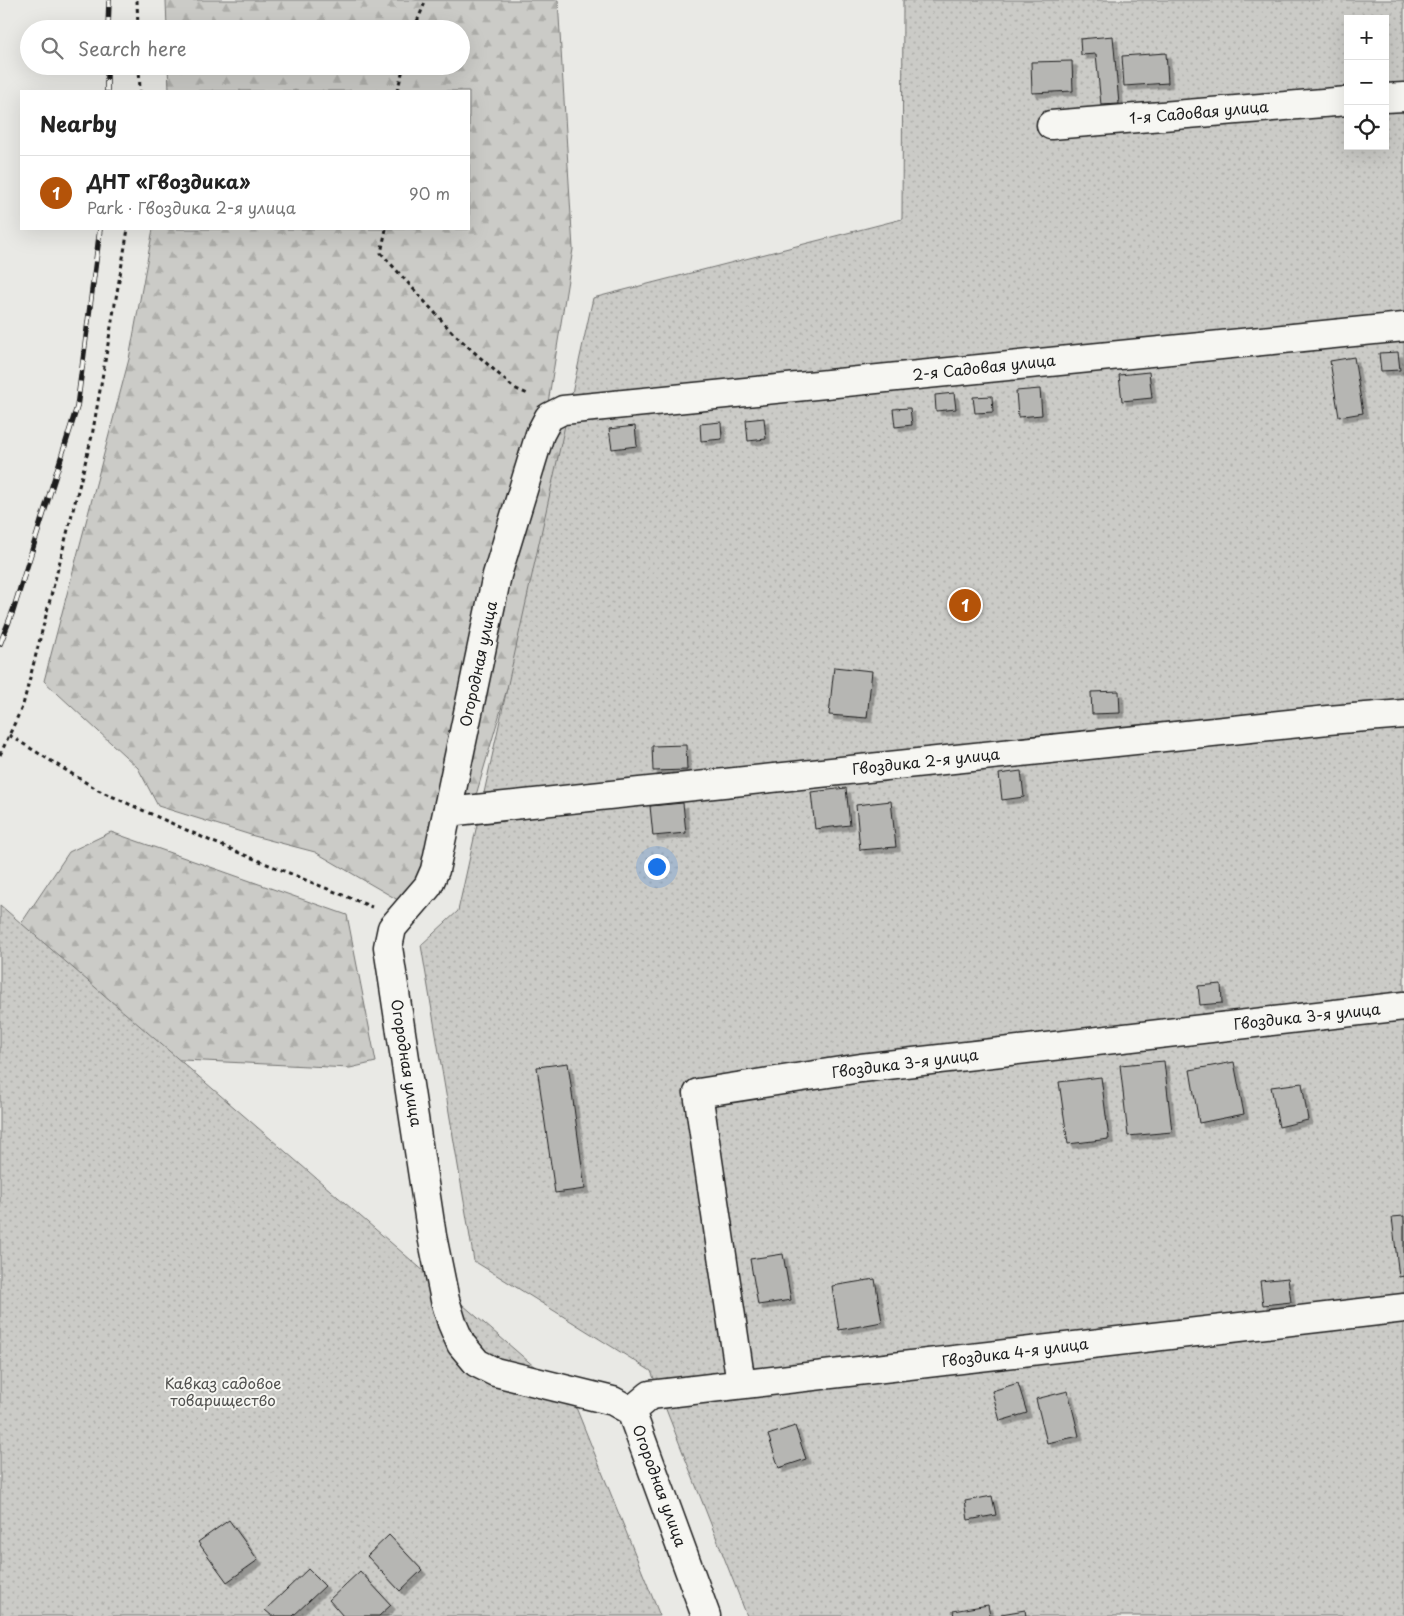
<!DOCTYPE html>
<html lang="en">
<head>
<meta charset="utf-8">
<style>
	:root { --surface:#fff; --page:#f2f2f2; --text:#222; --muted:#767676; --line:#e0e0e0; --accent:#b45309 }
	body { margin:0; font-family:"Playpen Sans",sans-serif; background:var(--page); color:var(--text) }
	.controls { position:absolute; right:15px; top:15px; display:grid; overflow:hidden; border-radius:0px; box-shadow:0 5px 20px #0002 }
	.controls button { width:45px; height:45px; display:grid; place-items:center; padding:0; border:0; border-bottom:1px solid var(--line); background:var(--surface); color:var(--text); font:25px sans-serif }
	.you { position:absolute; left:656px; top:866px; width:18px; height:18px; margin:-12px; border:4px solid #fff; border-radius:50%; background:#1a73e8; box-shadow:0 0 0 8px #1a73e833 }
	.badge { display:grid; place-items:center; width:32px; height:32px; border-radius:50%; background:var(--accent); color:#fff; font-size:16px; font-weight:700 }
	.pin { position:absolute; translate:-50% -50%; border:2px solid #fff; box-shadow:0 1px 5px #0006 }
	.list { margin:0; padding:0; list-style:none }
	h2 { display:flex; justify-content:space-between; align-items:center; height:65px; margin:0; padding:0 20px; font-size:21px }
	h2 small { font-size:16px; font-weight:400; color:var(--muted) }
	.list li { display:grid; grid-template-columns:32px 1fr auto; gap:15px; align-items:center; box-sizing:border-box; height:75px; padding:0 20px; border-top:1px solid var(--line) }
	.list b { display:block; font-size:19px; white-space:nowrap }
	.list p { margin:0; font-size:16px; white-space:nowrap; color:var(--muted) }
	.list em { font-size:16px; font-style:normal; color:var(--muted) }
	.icon { flex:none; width:28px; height:28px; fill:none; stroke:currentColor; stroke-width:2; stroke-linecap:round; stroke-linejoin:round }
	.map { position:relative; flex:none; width:1404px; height:1616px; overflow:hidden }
	.search { position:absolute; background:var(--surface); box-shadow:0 5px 20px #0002; left:20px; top:20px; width:450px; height:55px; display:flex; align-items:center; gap:12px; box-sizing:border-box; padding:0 18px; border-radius:28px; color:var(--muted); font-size:19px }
	.panel { position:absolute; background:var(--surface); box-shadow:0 5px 20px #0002; left:20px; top:90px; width:450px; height:140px; border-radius:0px }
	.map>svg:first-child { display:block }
</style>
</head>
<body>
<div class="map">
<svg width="1404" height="1616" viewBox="0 0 1404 1616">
	<defs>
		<pattern id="forest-firs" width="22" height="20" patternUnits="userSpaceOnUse" patternTransform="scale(1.25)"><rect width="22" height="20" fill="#cbcbc7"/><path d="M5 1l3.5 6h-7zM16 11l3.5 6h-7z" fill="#aeaeaa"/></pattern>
		<pattern id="park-dots" width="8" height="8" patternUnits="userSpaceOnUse" patternTransform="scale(1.25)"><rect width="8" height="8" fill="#cbcbc7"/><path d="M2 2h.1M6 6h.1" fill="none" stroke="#aeaeaa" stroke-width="1.8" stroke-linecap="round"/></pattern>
		<filter id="shadow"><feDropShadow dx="4.5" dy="4.5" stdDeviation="0" flood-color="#0004"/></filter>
	</defs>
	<rect width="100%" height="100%" fill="#e9e9e5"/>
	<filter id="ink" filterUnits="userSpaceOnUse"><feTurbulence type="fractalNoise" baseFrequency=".02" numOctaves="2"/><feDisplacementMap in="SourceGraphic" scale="10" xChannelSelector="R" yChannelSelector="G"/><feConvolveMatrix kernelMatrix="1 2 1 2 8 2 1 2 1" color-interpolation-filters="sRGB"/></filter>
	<g filter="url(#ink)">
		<path fill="url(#forest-firs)" stroke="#747472" d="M166 0H558L573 249 548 403 581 435 474 802 438 803 418 876 398 900 315 852 254 836 158 806 138 768 44 681 129 359 153 229H469V91H169L168 66H461V29H167Z
			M111 832 347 915 376 1062 350 1068 141 1058 0 955 69 852Z"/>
		<path fill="url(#park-dots)" stroke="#747472" fill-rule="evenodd" d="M903 0H1404V1616H747L651 1371 474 1261 421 945 458 911 593 298 902 219ZM1348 19H1385V146H1348Z
			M0 905 573 1400 660 1616H0Z"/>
		<path fill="#b6b6b3" stroke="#1c1c1c" filter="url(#shadow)" d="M1113 36 1119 104 1101 105 1096 54 1081 55 1080 39Z
			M1166 53 1168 83 1124 86 1122 56Z
			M1072 61 1073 91 1032 93 1031 62Z
			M1398 352 1400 370 1381 371 1379 353Z
			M1354 357 1363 413 1339 417 1330 361Z
			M1149 372 1152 398 1122 401 1119 375Z
			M1040 389 1042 415 1018 417 1016 391Z
			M954 393 956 409 936 411 935 395Z
			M992 396 993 412 975 413 973 397Z
			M910 408 912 425 895 427 893 409Z
			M764 418 766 439 748 441 746 420Z
			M721 422 722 439 701 441 700 424Z
			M635 426 637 446 612 449 609 429Z
			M834 667 872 671 867 718 829 715Z
			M1119 691 1120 713 1092 714 1091 692Z
			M686 745 687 770 653 771 652 746Z
			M1021 771 1024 797 1002 800 999 774Z
			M846 788 850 825 815 829 811 792Z
			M891 801 896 847 860 850 856 805Z
			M683 803 686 833 653 836 650 806Z
			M1221 984 1222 1003 1200 1005 1198 986Z
			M1164 1061 1172 1132 1128 1136 1120 1065Z
			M1234 1062 1244 1114 1199 1123 1190 1070Z
			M568 1063 585 1189 555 1193 537 1067Z
			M1101 1077 1109 1139 1068 1144 1059 1082Z
			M1302 1083 1308 1120 1279 1127 1271 1087Z
			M1404 1216V1276L1399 1277 1392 1217Z
			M783 1254 791 1300 758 1305 750 1259Z
			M1288 1278 1291 1302 1263 1305 1260 1281Z
			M875 1279 882 1322 839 1330 832 1286Z
			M1018 1383 1027 1413 1000 1421 992 1391Z
			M1068 1391 1079 1436 1047 1443 1036 1399Z
			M795 1426 806 1459 779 1468 768 1435Z
			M992 1496 996 1515 968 1520 965 1501Z
			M229 1520 258 1560 227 1582 198 1542Z
			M389 1535 422 1570 400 1591 367 1556Z
			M308 1569 325 1586 293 1616H272L265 1610Z
			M360 1571 391 1605 379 1616H343L329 1600Z
			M988 1605 990 1616H954L953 1611Z
			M1025 1610 1026 1616H1001V1614Z"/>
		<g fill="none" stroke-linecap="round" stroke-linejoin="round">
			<g stroke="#1c1c1c" stroke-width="31">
				<path id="minor" d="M1385 98 1404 97
					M1051 125 1348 101
					M447 812 1328 720 1404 714
					M741 1384 698 1093 861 1068 1404 1006
					M631 1411 650 1395 1404 1308
					M706 1616 631 1411 613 1401 495 1372 477 1363 461 1344 452 1323 445 1300 432 1236 388 947 392 928 428 886 435 870 497 575 540 434 549 417 563 410 1404 327"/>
			</g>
			<path stroke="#1c1c1c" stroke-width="3" stroke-dasharray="4 4" stroke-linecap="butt" d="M137 0 138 29
				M414 29 426 0
				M139 66 140 91
				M397 91 404 66
				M386 229 381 253 453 333 514 388 530 395
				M9 735 98 790 213 842 372 907
				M0 755 23 705 92 436 128 229"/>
			<use href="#minor" stroke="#f6f6f2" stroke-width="28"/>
			<g stroke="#1c1c1c" stroke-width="5.5">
				<path id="rail" d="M108 29 109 0
					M107 91V66
					M0 644 13 611 77 407 100 229"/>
			</g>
			<use href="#rail" stroke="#f6f6f2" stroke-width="4" stroke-dasharray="11" stroke-linecap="butt"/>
		</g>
	</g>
	<g text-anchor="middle" stroke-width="4" stroke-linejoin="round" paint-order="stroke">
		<g font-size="15" fill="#1c1c1c" stroke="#f6f6f2">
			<text transform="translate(1199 113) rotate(-5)" y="5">1-я Садовая улица</text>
			<text transform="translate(984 368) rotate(-6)" y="5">2-я Садовая улица</text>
			<text transform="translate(479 664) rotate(-78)" y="5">Огородная улица</text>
			<text transform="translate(926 762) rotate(-6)" y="5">Гвоздика 2-я улица</text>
			<text transform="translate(1307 1017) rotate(-6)" y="5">Гвоздика 3-я улица</text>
			<text transform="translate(406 1063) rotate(81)" y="5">Огородная улица</text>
			<text transform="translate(905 1064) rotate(-7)" y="5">Гвоздика 3-я улица</text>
			<text transform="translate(1015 1353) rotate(-7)" y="5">Гвоздика 4-я улица</text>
			<text transform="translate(659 1486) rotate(70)" y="5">Огородная улица</text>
		</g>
		<g font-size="15" fill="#51514f" stroke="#f6f6f2">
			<text x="223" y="1389">Кавказ садовое<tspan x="223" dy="17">товарищество</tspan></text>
		</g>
	</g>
</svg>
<div class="controls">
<button>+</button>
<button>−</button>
<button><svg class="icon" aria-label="locate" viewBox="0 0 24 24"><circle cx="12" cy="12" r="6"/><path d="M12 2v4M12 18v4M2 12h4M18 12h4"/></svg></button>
</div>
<div class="you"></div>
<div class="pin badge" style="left:965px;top:605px">1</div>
<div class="search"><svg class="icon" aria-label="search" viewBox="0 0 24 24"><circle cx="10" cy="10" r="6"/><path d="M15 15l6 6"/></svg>Search here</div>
<section class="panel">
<h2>Nearby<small></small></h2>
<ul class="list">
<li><span class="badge">1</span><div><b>ДНТ «Гвоздика»</b><p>Park · Гвоздика 2-я улица</p></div><em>90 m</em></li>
</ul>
</section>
</div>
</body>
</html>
